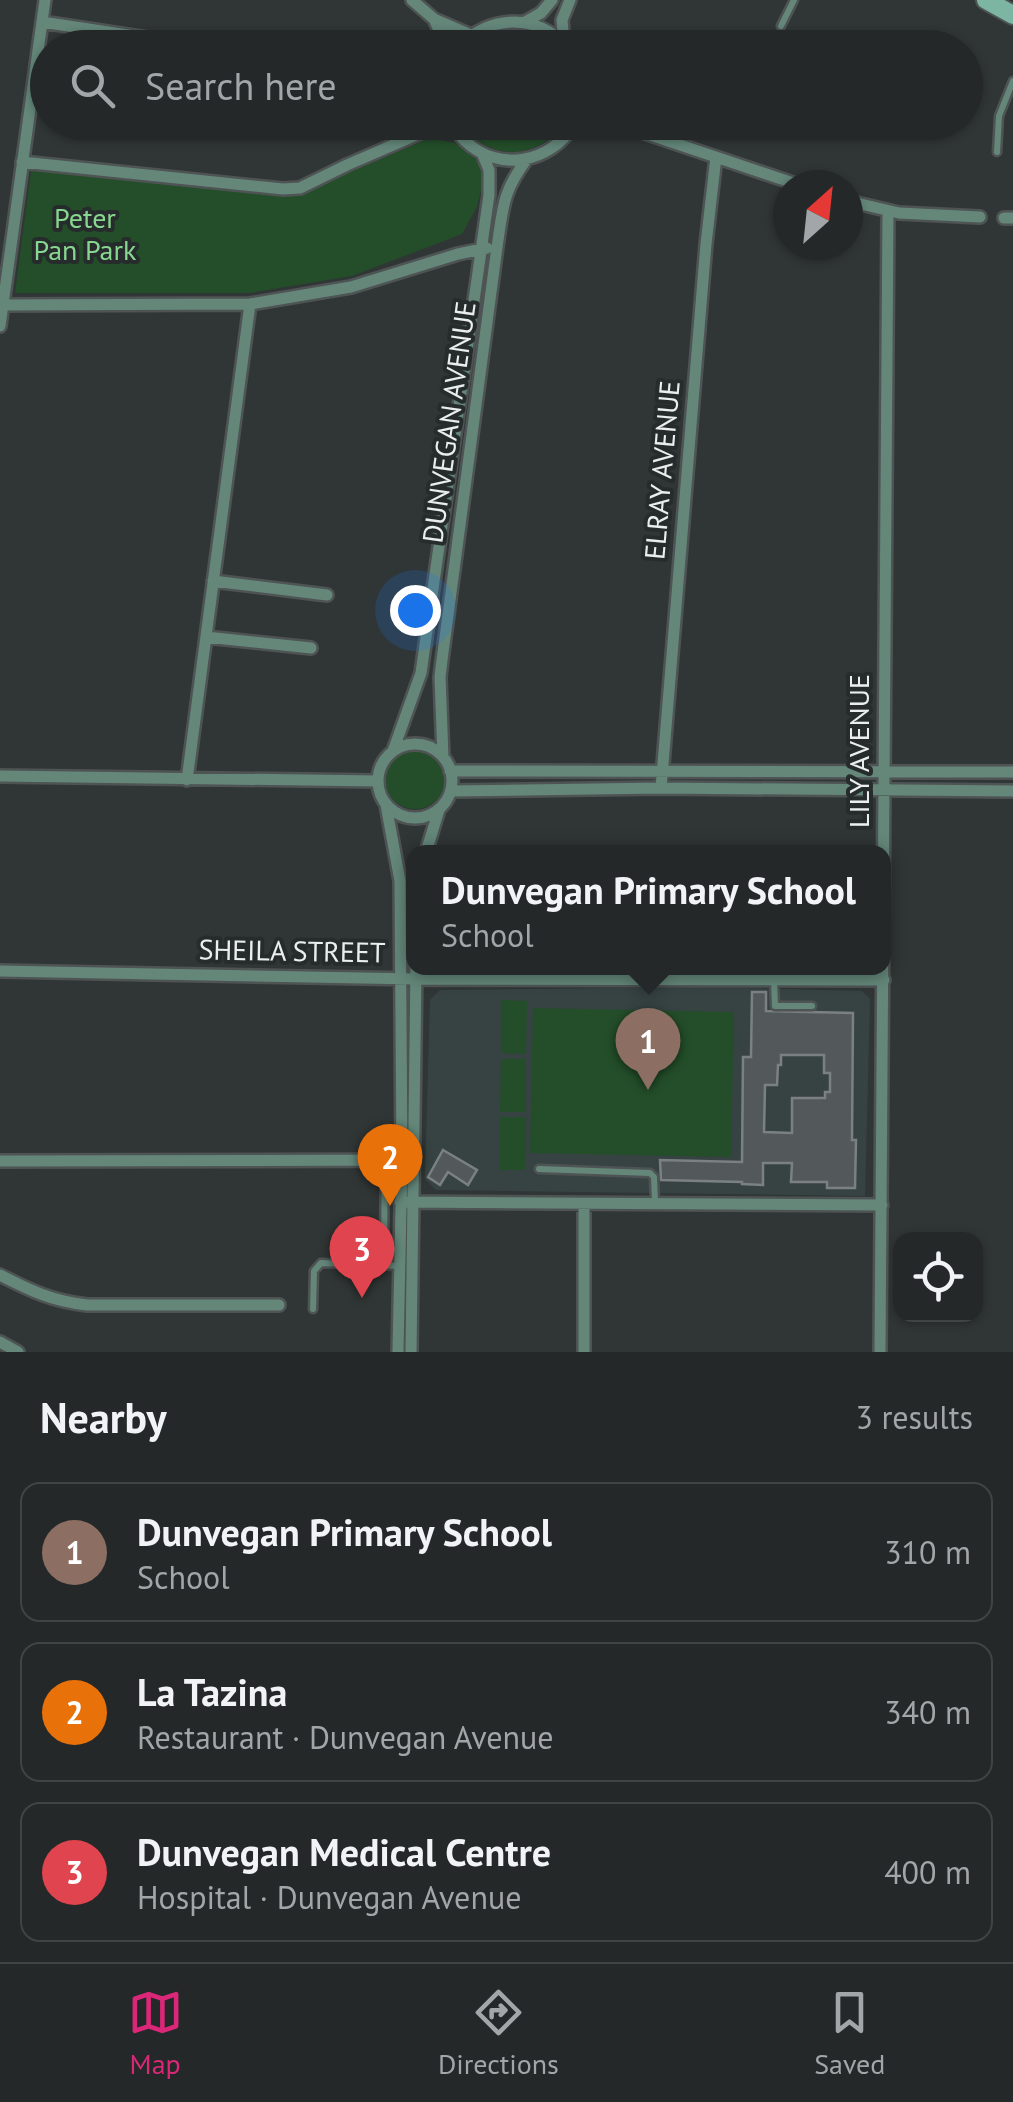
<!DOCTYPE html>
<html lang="en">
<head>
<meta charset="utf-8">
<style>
	:root { --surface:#242828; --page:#303434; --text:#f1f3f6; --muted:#a3a6a8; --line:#414445; --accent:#db2777 }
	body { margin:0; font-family:"PT Sans",sans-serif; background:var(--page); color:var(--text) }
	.controls { position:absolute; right:30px; bottom:30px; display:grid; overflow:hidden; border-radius:20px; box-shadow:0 2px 8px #0004 }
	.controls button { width:90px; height:90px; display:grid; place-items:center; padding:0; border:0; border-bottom:2px solid var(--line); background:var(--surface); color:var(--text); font:50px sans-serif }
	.compass { position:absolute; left:773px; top:170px; width:90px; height:90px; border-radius:50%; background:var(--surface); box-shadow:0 2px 8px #0004; rotate:27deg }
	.you { position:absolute; left:415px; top:610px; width:35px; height:35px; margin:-25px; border:8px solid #fff; border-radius:50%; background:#1a73e8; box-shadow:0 0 0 15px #1a73e833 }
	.badge { display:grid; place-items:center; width:65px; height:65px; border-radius:50%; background:var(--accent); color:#fff; font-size:32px; font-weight:700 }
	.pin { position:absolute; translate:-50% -82px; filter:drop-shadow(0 2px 5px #0008) }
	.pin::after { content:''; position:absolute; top:52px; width:35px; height:30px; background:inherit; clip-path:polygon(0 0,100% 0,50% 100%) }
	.popup { position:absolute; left:406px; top:845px; width:485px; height:130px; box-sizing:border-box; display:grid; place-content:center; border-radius:20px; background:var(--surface); filter:drop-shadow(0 2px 8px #0005); font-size:32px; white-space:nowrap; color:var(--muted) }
	.popup b { font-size:38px; color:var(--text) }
	.popup::after { content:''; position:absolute; left:50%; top:100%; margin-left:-20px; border:20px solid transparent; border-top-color:var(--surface) }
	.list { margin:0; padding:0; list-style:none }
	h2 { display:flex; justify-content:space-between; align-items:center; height:130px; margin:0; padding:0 40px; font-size:42px }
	h2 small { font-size:32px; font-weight:400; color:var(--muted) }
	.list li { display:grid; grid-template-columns:65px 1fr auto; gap:30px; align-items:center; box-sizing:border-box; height:140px; margin:0 20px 20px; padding:0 20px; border:2px solid var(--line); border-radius:20px }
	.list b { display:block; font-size:38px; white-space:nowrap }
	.list p { margin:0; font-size:32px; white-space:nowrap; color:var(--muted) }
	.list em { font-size:32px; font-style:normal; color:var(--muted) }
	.icon { flex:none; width:55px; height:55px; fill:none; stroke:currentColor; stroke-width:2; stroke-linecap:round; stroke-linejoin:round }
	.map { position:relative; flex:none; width:1013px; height:1352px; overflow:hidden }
	.search { position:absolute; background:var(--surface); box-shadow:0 2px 8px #0004; left:30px; right:30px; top:30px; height:110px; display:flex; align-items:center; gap:25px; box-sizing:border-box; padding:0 35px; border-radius:55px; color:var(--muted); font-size:38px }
	.sheet { height:610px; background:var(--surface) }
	nav { display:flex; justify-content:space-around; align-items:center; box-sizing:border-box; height:140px; border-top:2px solid var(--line); background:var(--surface); font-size:28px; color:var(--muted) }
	nav a { display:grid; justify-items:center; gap:5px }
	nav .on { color:var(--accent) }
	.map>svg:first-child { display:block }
</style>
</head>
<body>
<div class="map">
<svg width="1013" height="1352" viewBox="0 0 1013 1352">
	<rect width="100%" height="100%" fill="#303635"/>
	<path fill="#374343" d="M702 987 862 991 870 999 865 1196 436 1190 425 1179 430 1000 440 990Z"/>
	<path fill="#234e29" d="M513 29 535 34 556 47H468C481 35 495 31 513 29Z
		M460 123H565C536 161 489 162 460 123Z
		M430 138 455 143 480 163 484 178 477 207 462 234 352 276 250 293H15L31 170 299 194Z
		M385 779a30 30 0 1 1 60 0a30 30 0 1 1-60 0Z
		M501 1000 527 1001 526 1054 501 1053Z
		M533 1008 734 1012 731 1157 530 1153Z
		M501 1059H526V1112H500Z
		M500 1117H526L525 1170H500Z"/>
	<path fill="#53585a" stroke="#7b8183" stroke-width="2.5" fill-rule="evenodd" d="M752 992H766V1011L853 1013 852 1140H856L855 1188H827V1182H791L792 1163H763V1185L742 1184V1182L661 1180 660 1160 742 1162 743 1057H751ZM781 1055H824V1073H830V1092H825V1098H792V1133L764 1132 765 1085H777L778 1065H781Z
		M443 1150 477 1170 468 1185 448 1172 440 1185 428 1177Z"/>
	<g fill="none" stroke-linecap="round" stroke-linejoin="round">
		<g stroke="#4e5353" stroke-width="11">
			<path id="service" d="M781 26 794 0
				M997 152 999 116 1013 81
				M774 981 775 1006H812
				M385 1161 384 1243 389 1248 402 1252
				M539 1169 650 1173 654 1177 655 1203
				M313 1309 314 1271 321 1263 399 1266"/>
		</g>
		<g stroke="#4e5353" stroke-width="16">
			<path id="minor" d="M412 0 434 19 471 35
				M434 19 447 48
				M42 22 154 39
				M525 22 541 13 552 0
				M564 43 562 20 570 0
				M458 48C489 14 537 13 568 48
				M451 122C455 129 460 136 465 141 499 173 550 163 574 125
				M571 130 595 124 615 123 799 185
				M22 162 283 189 300 188 347 165 446 122
				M848 201 899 213 980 217
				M1004 218H1013
				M3 305 250 304 351 287 458 254 487 248
				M0 326 45 0
				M213 581 327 595
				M206 637 311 648
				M378 781a37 37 0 1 1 74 0a37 37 0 1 1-74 0Z
				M393 751 421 673 489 195V170L482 153
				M443 757 440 677 442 660 497 247C503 208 502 192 527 159
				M450 771 1013 772
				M0 776 377 781
				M187 780 250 304
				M661 788 706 244 716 157
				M451 791 661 788 1013 791
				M386 805 400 881 402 1160 398 1352
				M426 852 439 810
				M0 971 416 979 884 980
				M0 1161 413 1160
				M400 1202 882 1205
				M584 1204V1352
				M0 1275C31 1291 52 1301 87 1305H279
				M0 1342 18 1352
				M411 1352 416 968
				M880 1352 888 211"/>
		</g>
		<g stroke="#4e5353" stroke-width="22">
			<path id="secondary" d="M986 0 1013 15"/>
		</g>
		<use href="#service" stroke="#64877a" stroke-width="6"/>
		<use href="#minor" stroke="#64877a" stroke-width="11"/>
		<use href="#secondary" stroke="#7cb5a1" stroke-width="18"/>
	</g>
	<g text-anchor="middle" stroke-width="8" stroke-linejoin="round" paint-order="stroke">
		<g font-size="28" fill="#88d790" stroke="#262c2b">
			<text x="85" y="228">Peter<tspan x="85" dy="32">Pan Park</tspan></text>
		</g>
		<g font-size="28" fill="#eaeeee" stroke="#262c2b">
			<text transform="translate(449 422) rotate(-82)" y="10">DUNVEGAN AVENUE</text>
			<text transform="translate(662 470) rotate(-85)" y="10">ELRAY AVENUE</text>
			<text transform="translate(859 751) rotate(-90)" y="10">LILY AVENUE</text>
			<text transform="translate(292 951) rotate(1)" y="10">SHEILA STREET</text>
		</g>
	</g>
</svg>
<div class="controls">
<button><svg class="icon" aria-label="locate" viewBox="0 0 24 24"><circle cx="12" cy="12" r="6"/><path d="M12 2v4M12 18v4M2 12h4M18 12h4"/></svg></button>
</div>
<svg class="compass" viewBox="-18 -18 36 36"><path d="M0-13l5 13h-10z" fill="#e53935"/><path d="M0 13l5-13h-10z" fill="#a3a6a8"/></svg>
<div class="you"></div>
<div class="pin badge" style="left:648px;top:1090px;background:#8d6e63">1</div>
<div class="popup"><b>Dunvegan Primary School</b>School</div>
<div class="pin badge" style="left:390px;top:1206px;background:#e8710a">2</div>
<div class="pin badge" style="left:362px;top:1298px;background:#e0444e">3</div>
<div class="search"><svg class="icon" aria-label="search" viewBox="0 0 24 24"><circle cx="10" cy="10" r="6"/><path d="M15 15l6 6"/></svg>Search here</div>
</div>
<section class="sheet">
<h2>Nearby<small>3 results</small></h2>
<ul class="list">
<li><span class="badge" style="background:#8d6e63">1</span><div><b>Dunvegan Primary School</b><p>School</p></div><em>310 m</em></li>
<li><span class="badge" style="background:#e8710a">2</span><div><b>La Tazina</b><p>Restaurant · Dunvegan Avenue</p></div><em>340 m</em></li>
<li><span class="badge" style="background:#e0444e">3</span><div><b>Dunvegan Medical Centre</b><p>Hospital · Dunvegan Avenue</p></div><em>400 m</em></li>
</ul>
</section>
<nav>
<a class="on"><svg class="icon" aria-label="map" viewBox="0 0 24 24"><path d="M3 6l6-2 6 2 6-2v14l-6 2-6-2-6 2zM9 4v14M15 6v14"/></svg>Map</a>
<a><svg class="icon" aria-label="directions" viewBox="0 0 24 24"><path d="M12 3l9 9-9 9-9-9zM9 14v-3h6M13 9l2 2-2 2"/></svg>Directions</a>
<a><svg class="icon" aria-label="saved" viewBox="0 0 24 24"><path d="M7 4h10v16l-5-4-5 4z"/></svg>Saved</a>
</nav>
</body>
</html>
